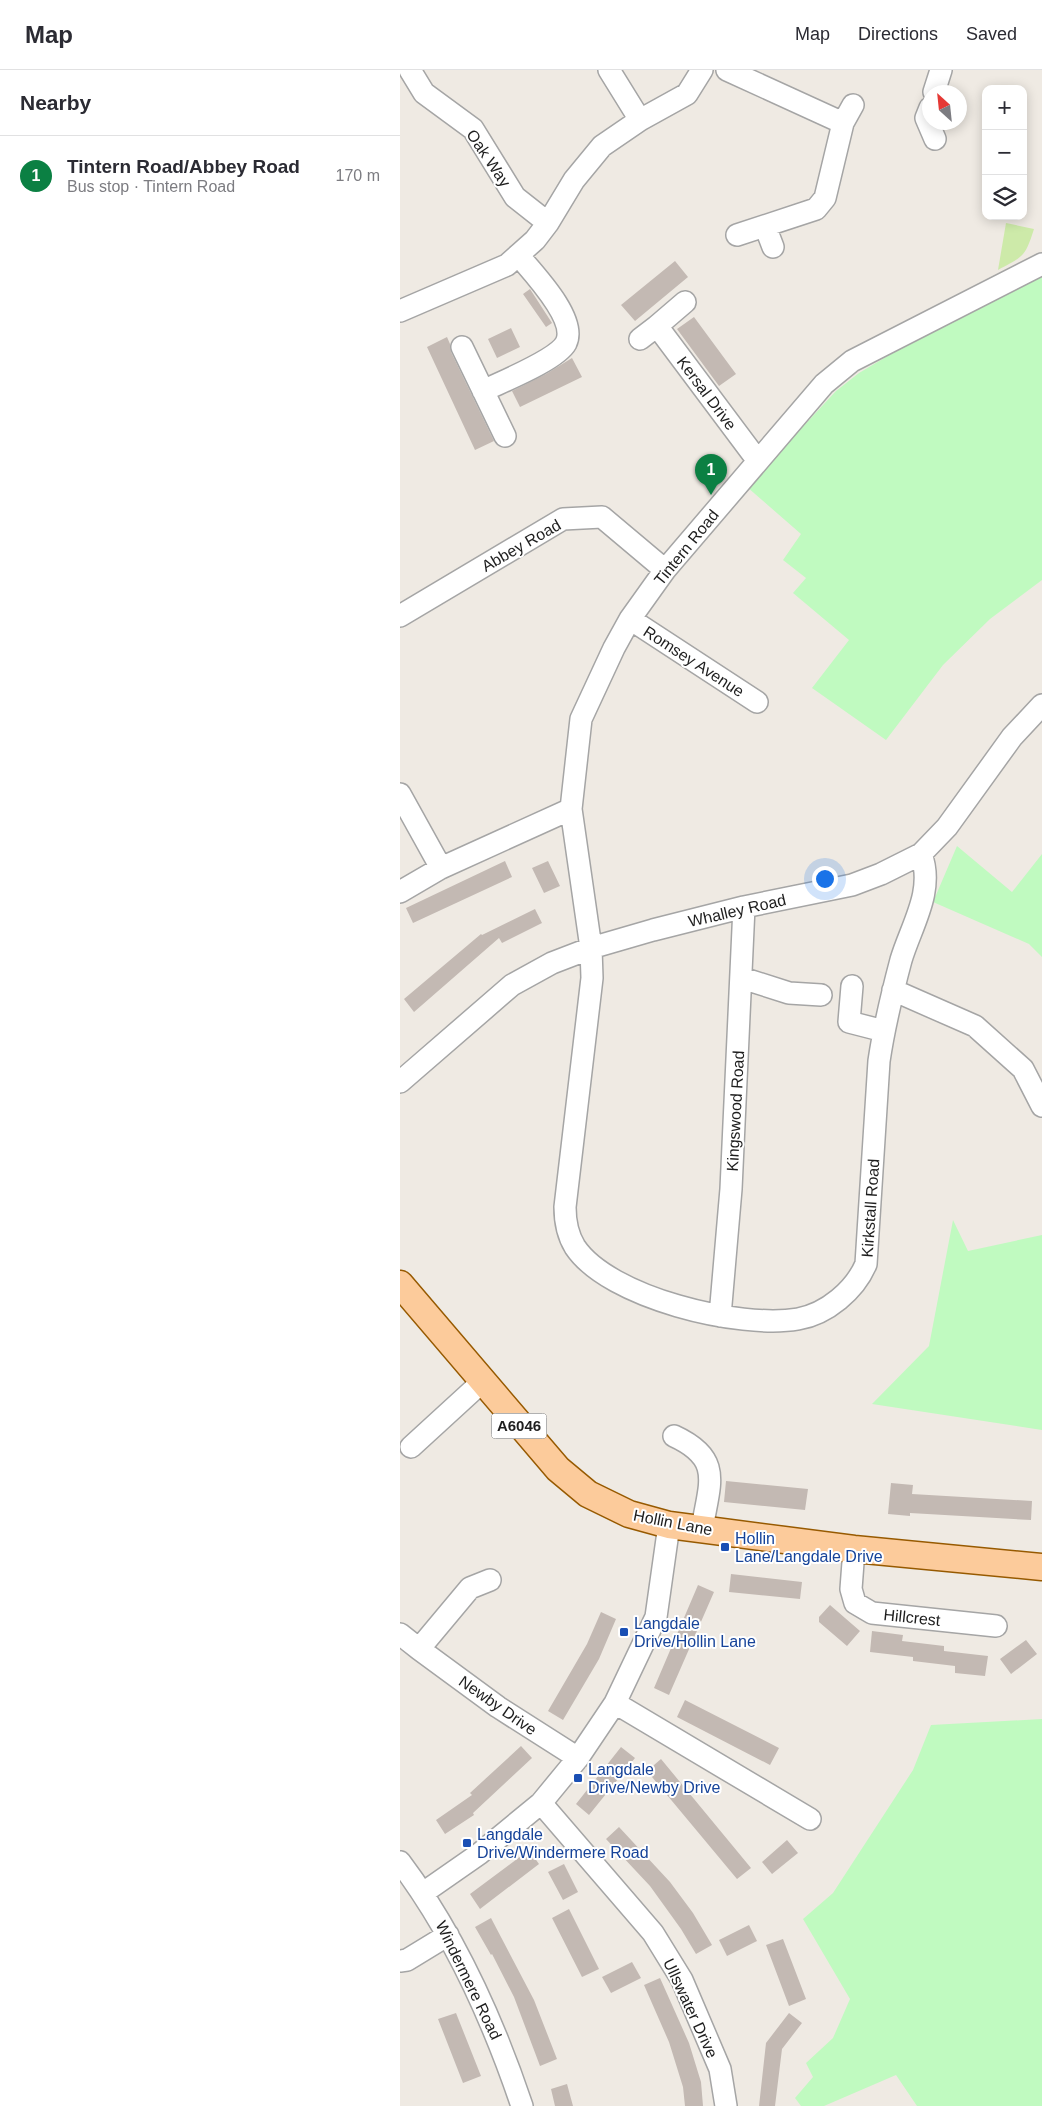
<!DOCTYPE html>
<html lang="en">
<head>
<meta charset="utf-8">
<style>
	:root { --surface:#fff; --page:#f7f7f7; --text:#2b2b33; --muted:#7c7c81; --line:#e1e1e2; --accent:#0b8043 }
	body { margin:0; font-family:Helvetica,sans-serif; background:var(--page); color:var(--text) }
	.controls { position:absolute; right:15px; top:15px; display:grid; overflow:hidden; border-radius:10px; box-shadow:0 2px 12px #0003 }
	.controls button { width:45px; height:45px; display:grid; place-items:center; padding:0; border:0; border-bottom:1px solid var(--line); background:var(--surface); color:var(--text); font:25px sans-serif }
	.compass { position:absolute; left:522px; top:15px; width:45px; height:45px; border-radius:50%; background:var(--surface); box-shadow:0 2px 12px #0003; rotate:333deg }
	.you { position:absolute; left:424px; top:808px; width:18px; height:18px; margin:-12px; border:4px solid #fff; border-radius:50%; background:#1a73e8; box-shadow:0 0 0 8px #1a73e833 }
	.badge { display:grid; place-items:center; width:32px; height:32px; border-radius:50%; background:var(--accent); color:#fff; font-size:16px; font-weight:700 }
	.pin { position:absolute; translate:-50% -41px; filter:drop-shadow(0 1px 2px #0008) }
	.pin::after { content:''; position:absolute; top:26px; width:18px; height:15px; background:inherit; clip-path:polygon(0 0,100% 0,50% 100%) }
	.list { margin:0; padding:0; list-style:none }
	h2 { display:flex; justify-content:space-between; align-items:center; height:65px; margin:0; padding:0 20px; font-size:21px }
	h2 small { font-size:16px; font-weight:400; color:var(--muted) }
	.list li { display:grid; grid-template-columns:32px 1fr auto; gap:15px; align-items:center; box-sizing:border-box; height:80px; padding:0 20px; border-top:1px solid var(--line) }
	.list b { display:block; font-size:19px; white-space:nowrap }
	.list p { margin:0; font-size:16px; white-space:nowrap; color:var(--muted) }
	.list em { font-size:16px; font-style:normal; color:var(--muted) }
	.icon { flex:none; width:28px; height:28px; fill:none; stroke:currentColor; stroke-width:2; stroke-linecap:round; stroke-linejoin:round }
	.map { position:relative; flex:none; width:642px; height:2036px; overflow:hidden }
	header { display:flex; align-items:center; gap:30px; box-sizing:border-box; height:70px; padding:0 25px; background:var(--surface); border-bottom:1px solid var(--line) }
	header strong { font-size:24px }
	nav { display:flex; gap:28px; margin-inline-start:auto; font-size:18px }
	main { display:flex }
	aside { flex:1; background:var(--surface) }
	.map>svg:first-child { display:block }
</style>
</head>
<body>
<header>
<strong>Map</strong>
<nav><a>Map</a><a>Directions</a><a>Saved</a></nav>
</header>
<main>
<aside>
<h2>Nearby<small></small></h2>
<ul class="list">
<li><span class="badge">1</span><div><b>Tintern Road/Abbey Road</b><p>Bus stop · Tintern Road</p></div><em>170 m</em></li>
</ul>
</aside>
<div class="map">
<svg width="642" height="2036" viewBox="0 0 642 2036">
	<rect width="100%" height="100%" fill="#efeae3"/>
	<path fill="#cdeaa9" d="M606 153 634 159C625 187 624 186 598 200Z"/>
	<path fill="#c0fac0" d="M642 204V510L590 549 543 595 486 670 412 618 449 570 393 523 406 508 383 490 401 464 347 417 436 321 459 303 523 265Z
		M557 776 612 822 642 784V887L629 874 533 832Z
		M553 1150 568 1181 642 1165V1360L472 1334 529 1276Z
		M642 1649V2036H517L496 2005 424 2036H401L395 2028 413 2007 406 1993 433 1968 450 1929 403 1849 433 1823 513 1700 531 1655Z"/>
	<path fill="#c3b9b3" d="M275 191 288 207 235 251 221 235Z
		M130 219 152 253 146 257 123 224Z
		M294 247 336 304 319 316 277 259Z
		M111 258 120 277 97 288 88 269Z
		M47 267 50 274 51 282 94 371 75 380 27 277Z
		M172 288 182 307 120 337 112 321 146 304Z
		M105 791 112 807 13 853 6 838Z
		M148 791 160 816 144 823 132 798Z
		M135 839 142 853 102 873 99 868 14 942 4 929 81 864 82 865Z
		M326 1411 408 1419 405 1440 324 1432Z
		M491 1413 513 1415 512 1424 632 1431 631 1450 510 1443V1446L488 1444Z
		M331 1504 402 1512 400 1529 329 1522Z
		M298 1515 314 1522 269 1625 254 1618Z
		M430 1535 460 1561 447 1576 419 1552V1547Z
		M201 1542 216 1549 199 1589 163 1650 148 1641 187 1574Z
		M472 1561 503 1565 502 1571 544 1576V1581L588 1586 585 1606 555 1603V1596L513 1591V1587L470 1582Z
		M626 1570 637 1584 611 1604 600 1589Z
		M285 1630 379 1678 370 1695 277 1647Z
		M121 1676 132 1688 73 1743 74 1745 45 1764 36 1750 72 1725 70 1723Z
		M221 1677 235 1688 189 1745 176 1734Z
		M261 1689 351 1798 337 1809 247 1701Z
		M219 1757 270 1812 293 1843 312 1875 296 1884 281 1859 250 1816 206 1769Z
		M387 1770 398 1783 372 1804 362 1792Z
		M129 1780 139 1794 80 1839 70 1824Z
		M164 1794 178 1822 163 1830 148 1802Z
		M169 1839 199 1899 182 1907 152 1848Z
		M91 1848 134 1930 157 1989 140 1996 114 1927 92 1884 91 1885 75 1857Z
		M349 1855 357 1871 327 1886 319 1870Z
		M383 1869 406 1929 389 1936 366 1875Z
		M232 1892 241 1908 211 1923 202 1907Z
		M260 1908 289 1973 301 2012 303 2036H285L283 2017 269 1972 244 1915Z
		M56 1943 81 2006 63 2013 38 1949Z
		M389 1943 402 1953 382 1979 375 2036H359L366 1973Z
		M167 2014 173 2036H155L151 2019Z"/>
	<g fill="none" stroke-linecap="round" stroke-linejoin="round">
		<g stroke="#a5a5a5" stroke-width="24">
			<path id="minor" d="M10 0 24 23 73 59 115 127 148 153
				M209 0 240 50
				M327 0 443 53 425 128 416 139 337 165
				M534 22 541 0
				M530 38 526 48 535 69
				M443 53 453 35
				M365 156 373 177
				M285 232 257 256 358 391
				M0 241 107 195 135 170 148 153 174 110 202 76 240 50 287 24 302 0
				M240 269 257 256
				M62 277 105 366
				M83 321C101 312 157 290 166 273 178 249 133 203 118 185
				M0 546 163 449 202 447 265 500
				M230 549 357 632
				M0 724 41 798
				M521 784C535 821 511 856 501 890 492 924 484 957 479 991L466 1194C455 1220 427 1244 398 1249 340 1259 209 1228 175 1177 167 1164 165 1151 165 1137L192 908 191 878 171 739 181 649 214 578 230 549 265 500 424 314 452 291 642 194
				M0 822 41 798 171 739
				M342 908 389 923 421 925
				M452 916 449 952 484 961
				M493 920 575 956 623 999 642 1036
				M0 1012 112 915 152 893 191 878 253 860 344 837 452 815 481 804 521 784 547 757 612 667 642 635
				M320 1246 331 1119 344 837
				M274 1366C324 1389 309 1414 302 1459
				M11 1377 82 1312
				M454 1479 451 1519 455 1533 472 1543 596 1556
				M90 1510 70 1518 19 1579 98 1637 178 1688
				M0 1564 19 1579
				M215 1633 410 1749
				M141 1733 253 1863 282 1910 320 1999 326 2036
				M0 1792C55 1865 93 1950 122 2036
				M23 1823 79 1784 141 1733 178 1688 215 1633 256 1547 269 1455
				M0 1891 7 1890 48 1865"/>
		</g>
		<g stroke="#975a00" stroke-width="29">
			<path id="major" d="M0 1214 158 1399 188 1424 229 1444 269 1455 454 1479 642 1497"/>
		</g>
		<use href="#minor" stroke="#fff" stroke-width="21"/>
		<use href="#major" stroke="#fccb9b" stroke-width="26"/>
	</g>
	<g fill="#1a4fb4" stroke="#fff" stroke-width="2">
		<rect x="320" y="1472" width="10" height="10" rx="2.5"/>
		<rect x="219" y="1557" width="10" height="10" rx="2.5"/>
		<rect x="173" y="1703" width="10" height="10" rx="2.5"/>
		<rect x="62" y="1768" width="10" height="10" rx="2.5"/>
	</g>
	<g text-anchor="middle" stroke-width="4" stroke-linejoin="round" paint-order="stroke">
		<rect fill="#fff" stroke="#626262" stroke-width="1" x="91.5" y="1343.5" width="55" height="25" rx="4"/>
		<g font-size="15" font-weight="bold" fill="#1e1e1e">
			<text x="119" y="1361">A6046</text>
		</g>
		<g font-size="16" fill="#1e1e1e" stroke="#fff">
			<text transform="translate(89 88) rotate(56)" y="6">Oak Way</text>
			<text transform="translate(307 323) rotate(53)" y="6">Kersal Drive</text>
			<text transform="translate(121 475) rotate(-30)" y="6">Abbey Road</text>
			<text transform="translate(286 477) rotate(-51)" y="6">Tintern Road</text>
			<text transform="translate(294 591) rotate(33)" y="6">Romsey Avenue</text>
			<text transform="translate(337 840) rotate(-13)" y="6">Whalley Road</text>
			<text transform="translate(335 1041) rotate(-87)" y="6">Kingswood Road</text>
			<text transform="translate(470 1138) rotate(-86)" y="6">Kirkstall Road</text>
			<text transform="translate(273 1452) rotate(11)" y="6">Hollin Lane</text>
			<text transform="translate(512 1547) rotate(6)" y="6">Hillcrest</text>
			<text transform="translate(98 1635) rotate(35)" y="6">Newby Drive</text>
			<text transform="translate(69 1910) rotate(64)" y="6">Windermere Road</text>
			<text transform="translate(291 1938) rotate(65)" y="6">Ullswater Drive</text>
		</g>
		<g font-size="16" fill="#164399" stroke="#fff" text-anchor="start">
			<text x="335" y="1474">Hollin<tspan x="335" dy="18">Lane/Langdale Drive</tspan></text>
			<text x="234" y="1559">Langdale<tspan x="234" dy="18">Drive/Hollin Lane</tspan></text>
			<text x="188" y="1705">Langdale<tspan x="188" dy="18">Drive/Newby Drive</tspan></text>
			<text x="77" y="1770">Langdale<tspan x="77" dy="18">Drive/Windermere Road</tspan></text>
		</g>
	</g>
</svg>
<div class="controls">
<button>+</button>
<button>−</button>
<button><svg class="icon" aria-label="layers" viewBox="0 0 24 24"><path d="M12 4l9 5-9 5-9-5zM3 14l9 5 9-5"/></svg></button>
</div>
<svg class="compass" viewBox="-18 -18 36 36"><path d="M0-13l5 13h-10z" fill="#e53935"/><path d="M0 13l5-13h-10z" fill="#7c7c81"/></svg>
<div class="you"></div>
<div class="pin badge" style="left:311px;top:425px">1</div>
</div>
</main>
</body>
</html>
